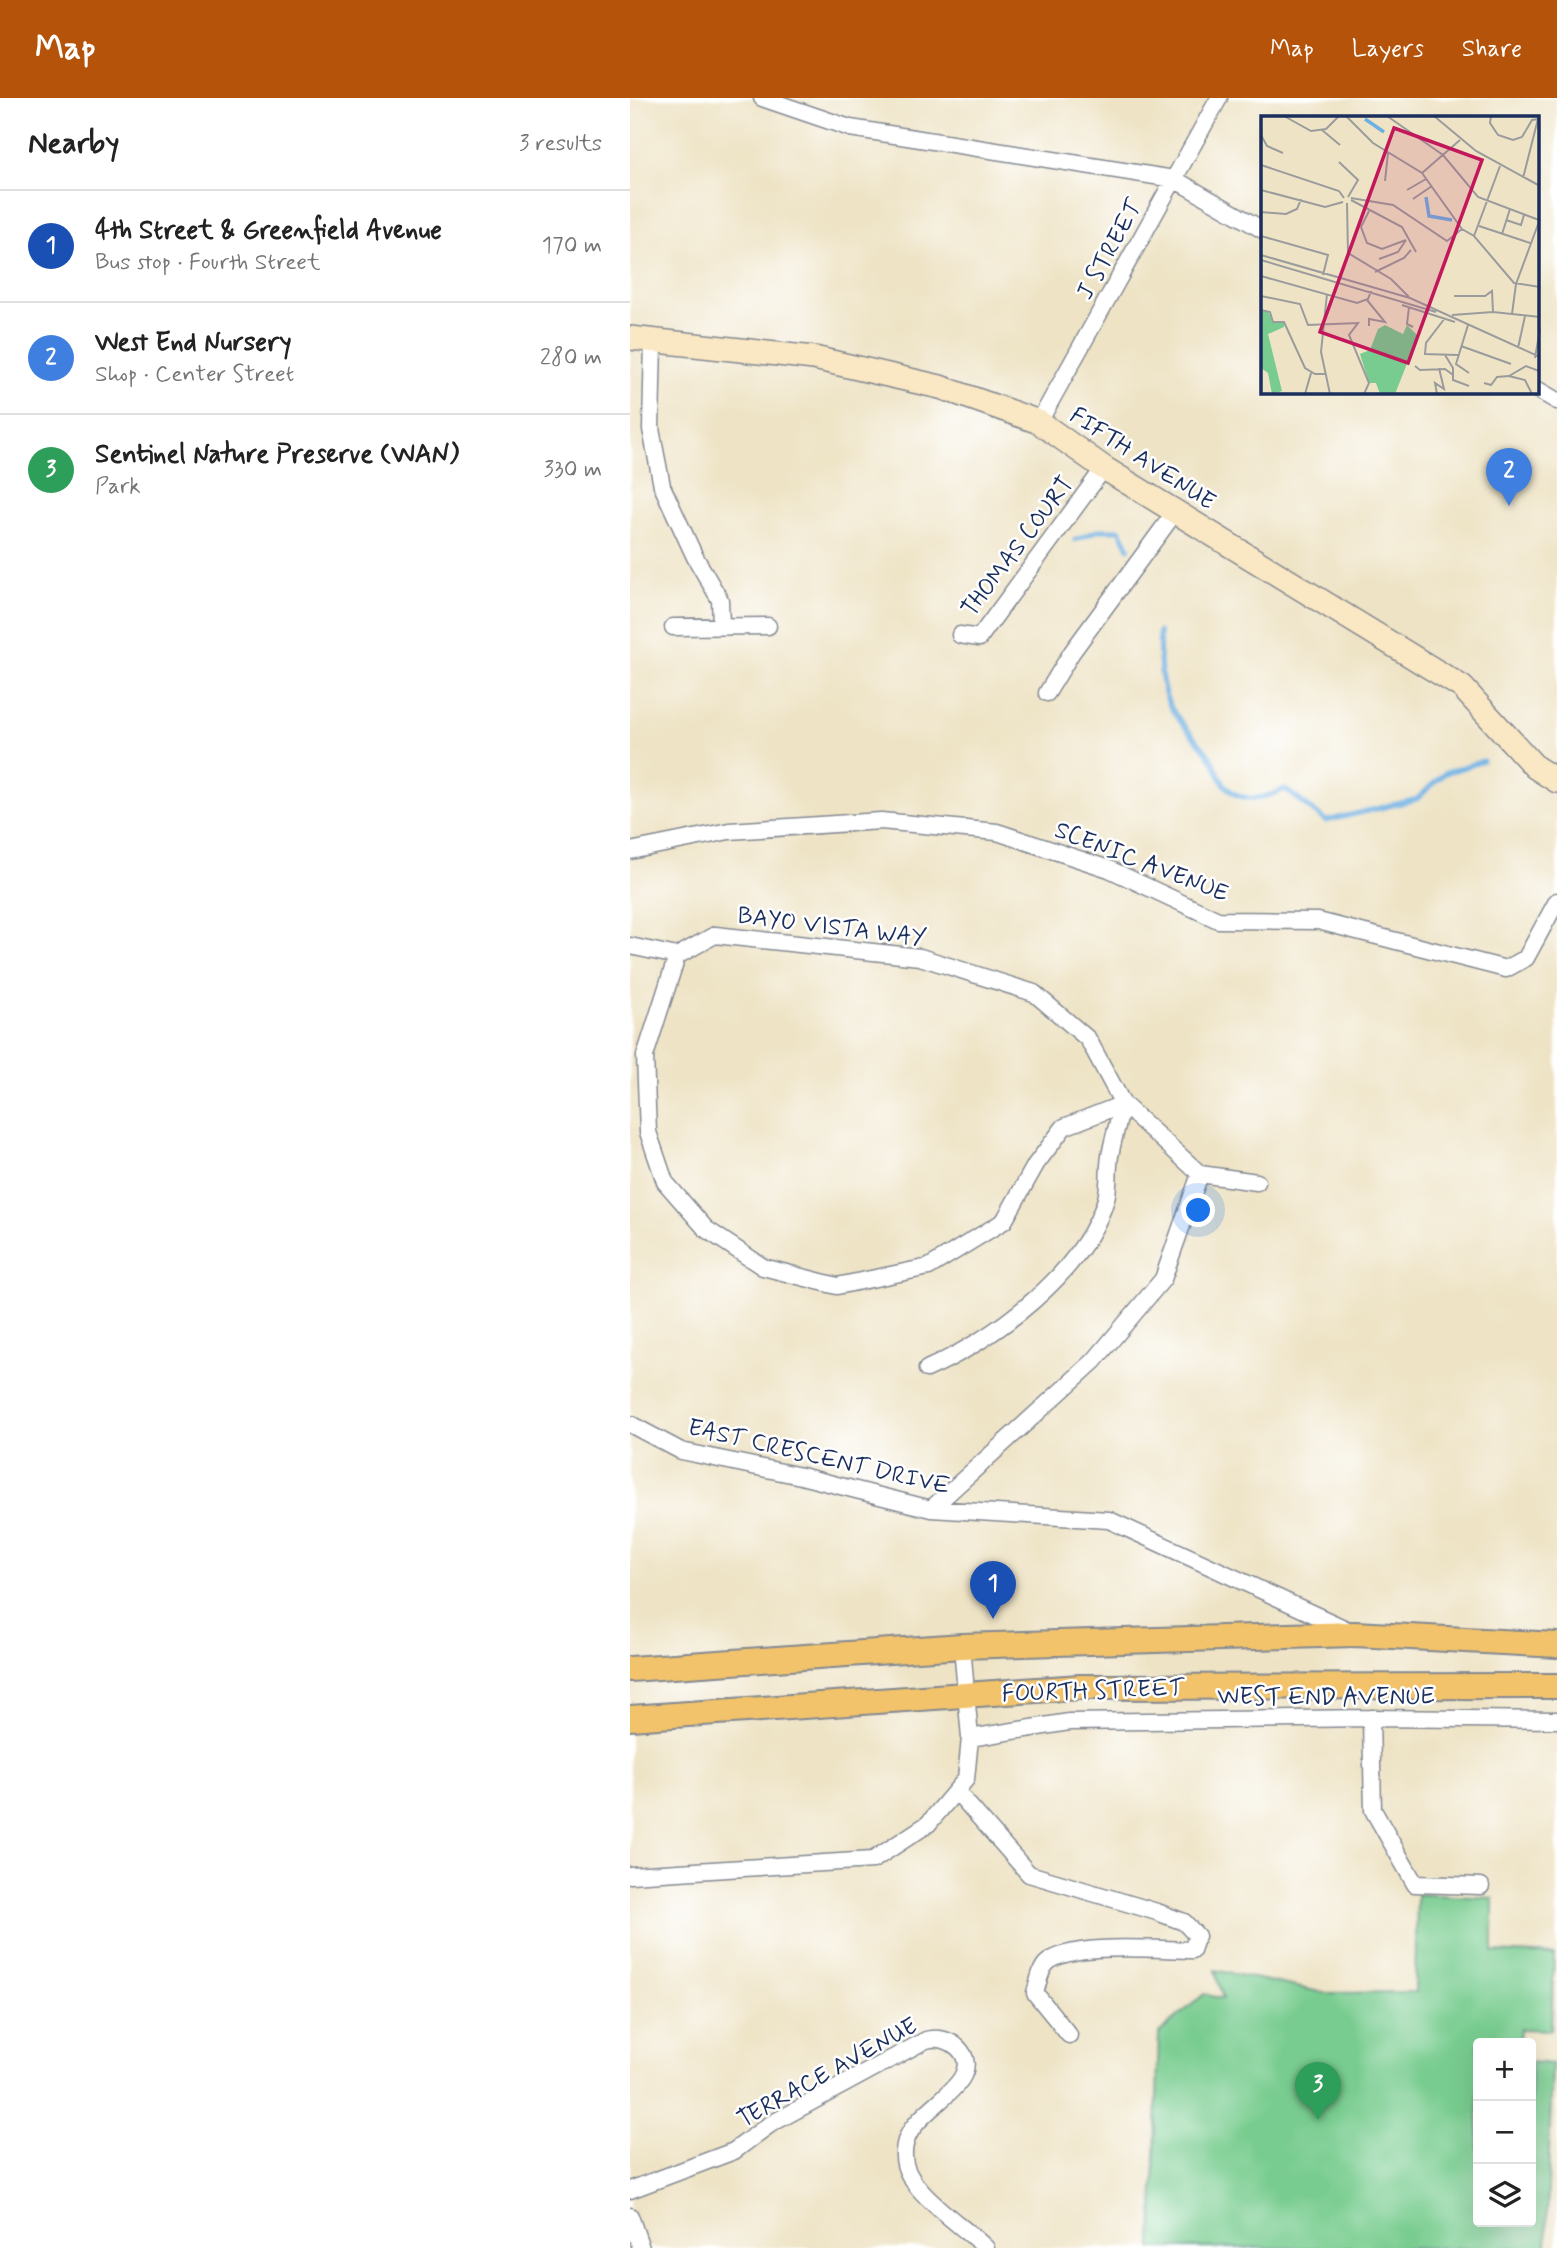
<!DOCTYPE html>
<html lang="en">
<head>
<meta charset="utf-8">
<style>
	:root { --surface:#fff; --page:#f2f2f2; --text:#222; --muted:#767676; --line:#e0e0e0; --accent:#b45309 }
	body { margin:0; font-family:Mynerve,sans-serif; background:var(--page); color:var(--text) }
	.controls { position:absolute; right:21px; bottom:21px; display:grid; overflow:hidden; border-radius:7px; box-shadow:0 7px 28px #0002 }
	.controls button { width:63px; height:63px; display:grid; place-items:center; padding:0; border:0; border-bottom:2px solid var(--line); background:var(--surface); color:var(--text); font:35px sans-serif }
	.you { position:absolute; left:569px; top:1113px; width:24px; height:24px; margin:-18px; border:5px solid #fff; border-radius:50%; background:#1a73e8; box-shadow:0 0 0 10px #1a73e833 }
	.badge { display:grid; place-items:center; width:46px; height:46px; border-radius:50%; background:var(--accent); color:#fff; font-size:23px; font-weight:700 }
	.pin { position:absolute; translate:-50% -58px; filter:drop-shadow(0 2px 4px #0008) }
	.pin::after { content:''; position:absolute; top:37px; width:24px; height:21px; background:inherit; clip-path:polygon(0 0,100% 0,50% 100%) }
	.list { margin:0; padding:0; list-style:none }
	h2 { display:flex; justify-content:space-between; align-items:center; height:91px; margin:0; padding:0 28px; font-size:30px }
	h2 small { font-size:23px; font-weight:400; color:var(--muted) }
	.list li { display:grid; grid-template-columns:46px 1fr auto; gap:21px; align-items:center; box-sizing:border-box; height:112px; padding:0 28px; border-top:2px solid var(--line) }
	.list b { display:block; font-size:26px; white-space:nowrap }
	.list p { margin:0; font-size:23px; white-space:nowrap; color:var(--muted) }
	.list em { font-size:23px; font-style:normal; color:var(--muted) }
	.icon { flex:none; width:38px; height:38px; fill:none; stroke:currentColor; stroke-width:2; stroke-linecap:round; stroke-linejoin:round }
	.map { position:relative; flex:none; width:927px; height:2150px; overflow:hidden }
	header { display:flex; align-items:center; gap:42px; box-sizing:border-box; height:98px; padding:0 35px; background:var(--accent); color:#fff }
	header strong { font-size:33px }
	nav { display:flex; gap:38px; margin-inline-start:auto; font-size:24px }
	main { display:flex }
	aside { flex:1; background:var(--surface) }
	.map>svg:first-child { display:block }
</style>
</head>
<body>
<header>
<strong>Map</strong>
<nav><a>Map</a><a>Layers</a><a>Share</a></nav>
</header>
<main>
<aside>
<h2>Nearby<small>3 results</small></h2>
<ul class="list">
<li><span class="badge" style="background:#1a4fb4">1</span><div><b>4th Street &amp; Greenfield Avenue</b><p>Bus stop · Fourth Street</p></div><em>170 m</em></li>
<li><span class="badge" style="background:#3f7fe0">2</span><div><b>West End Nursery</b><p>Shop · Center Street</p></div><em>280 m</em></li>
<li><span class="badge" style="background:#2e9e5b">3</span><div><b>Sentinel Nature Preserve (WAN)</b><p>Park</p></div><em>330 m</em></li>
</ul>
</aside>
<div class="map">
<svg width="927" height="2150" viewBox="0 0 927 2150">
	<rect width="100%" height="100%" fill="#fff"/>
	<filter id="ink" filterUnits="userSpaceOnUse"><feTurbulence type="fractalNoise" baseFrequency=".0143" numOctaves="2"/><feDisplacementMap in="SourceGraphic" scale="14" xChannelSelector="R" yChannelSelector="G"/><feConvolveMatrix kernelMatrix="1 2 1 2 8 2 1 2 1" color-interpolation-filters="sRGB"/></filter>
	<filter id="wash" filterUnits="userSpaceOnUse"><feTurbulence type="fractalNoise" baseFrequency=".00686" numOctaves="4" result="noise"/><feDisplacementMap in="SourceGraphic" scale="28" xChannelSelector="R" yChannelSelector="G"/><feGaussianBlur stdDeviation="1.57" result="paint"/><feColorMatrix in="noise" values="0 0 0 0 0 0 0 0 0 0 0 0 0 0 0 0 0 1.4 0 .05"/><feComposite in="paint" operator="in"/></filter>
	<g filter="url(#wash)">
		<rect width="100%" height="100%" fill="#eee3c5"/>
		<path fill="#78cc8f" stroke="#4a7e76" stroke-width="2" d="M787 1796 863 1800V1854L924 1857 921 1932 890 1931 889 1945H848V2124H901V1964L922 1966 916 2150H522L529 1935 574 1896 593 1901 585 1872 695 1895 785 1894Z"/>
		<g fill="none" stroke-linecap="round" stroke-linejoin="round">
			<path stroke="#6db0e2" stroke-width="5" d="M445 442 469 432H490L499 450
				M529 534C530 557 529 587 540 608 551 628 569 642 581 660 585 665 587 673 590 679 605 707 630 703 655 691L696 723 787 701 815 675 853 663"/>
		</g>
	</g>
	<g filter="url(#ink)">
		<g fill="none" stroke-linecap="round" stroke-linejoin="round">
			<g stroke="#848992" stroke-width="19">
				<path id="street" d="M132 0 220 30 544 81 633 132
					M23 244 21 331 32 388 65 459 90 502 91 526
					M908 292 927 303
					M409 324 589 0
					M43 529 138 528
					M330 537 349 540 474 370
					M417 595 442 554 545 414
					M0 753 99 733 251 723 367 734 479 771 588 822 688 823 876 871 896 860 927 803
					M0 848 47 858 85 837 290 859 404 895 458 941 493 1006 570 1076 627 1084
					M47 858 15 958 18 1034 35 1084 76 1131 133 1169 207 1188 299 1169 374 1123 406 1066 434 1029 493 1006
					M297 1271C364 1241 454 1175 476 1101 480 1086 477 1068 481 1053 484 1037 489 1021 493 1006
					M0 1326 51 1353 171 1378 301 1411 479 1422 720 1533
					M301 1411 464 1263 533 1181 570 1076
					M741 1620 743 1712 785 1786 851 1788
					M340 1640 439 1624 741 1620 927 1622
					M327 1694 399 1776 527 1814 554 1824 567 1838 562 1852C530 1852 442 1843 417 1865 410 1871 408 1886 405 1895L439 1937
					M0 1777 243 1762 298 1726 336 1681 340 1640 332 1548
					M0 2092 104 2053 139 2027 296 1942C319 1935 347 1957 331 1981 312 2009 266 2025 275 2066 282 2096 333 2128 356 2150
					M0 2118 11 2150"/>
			</g>
			<g stroke="#848992" stroke-width="26">
				<path id="secondary" d="M0 240 184 260 310 289 409 324 474 370 832 589 905 669 927 683"/>
			</g>
			<g stroke="#848992" stroke-width="28">
				<path id="primary" d="M0 1571 332 1548 725 1536 927 1547
					M0 1620 450 1589 927 1588"/>
			</g>
			<use href="#street" stroke="#fff" stroke-width="16"/>
			<use href="#secondary" stroke="#fae7c3" stroke-width="23"/>
			<use href="#primary" stroke="#f2c36a" stroke-width="24"/>
		</g>
	</g>
	<g text-anchor="middle" stroke-width="5" stroke-linejoin="round" paint-order="stroke">
		<g font-size="24" fill="#1b2f5e" stroke="#fff">
			<text transform="translate(479 151) rotate(-61)" y="8">J STREET</text>
			<text transform="translate(513 360) rotate(33)" y="8">FIFTH AVENUE</text>
			<text transform="translate(387 448) rotate(-53)" y="8">THOMAS COURT</text>
			<text transform="translate(512 763) rotate(21)" y="8">SCENIC AVENUE</text>
			<text transform="translate(202 828) rotate(7)" y="8">BAYO VISTA WAY</text>
			<text transform="translate(189 1358) rotate(13)" y="8">EAST CRESCENT DRIVE</text>
			<text transform="translate(463 1592) rotate(-2)" y="8">FOURTH STREET</text>
			<text x="696" y="1606">WEST END AVENUE</text>
			<text transform="translate(197 1974) rotate(-29)" y="8">TERRACE AVENUE</text>
		</g>
	</g>
	<g transform="translate(631 18)">
		<rect width="278" height="278" fill="#eee3c5"/>
		<path d="M0 194 7 195 12 205 23 206V211L7 218 21 275 11 278 7 257 0 252ZM124 209 142 218 146 209 157 220 134 278H119L115 267H108L99 238 109 234 117 213Z" fill="#78cc8f"/>
		<path fill="none" stroke="#6db0e2" stroke-width="3.5" d="M104 3 123 16M165 81 168 100 191 104"/>
		<path fill="none" stroke="#9a9b9c" stroke-width="2" d="M23 0 50 15 65 13 78 0M85 0 112 27 161 57 201 113 213 120 253 167 279 171M126 0 182 39 217 81 278 104M173 0 215 35 279 70M230 0 229 7 237 19 252 24 261 21 271 4 277 3 262 62M61 14 79 29M0 19 6 30 22 37M78 46 97 64 87 81M0 49 78 75 83 82M161 57 199 24M124 65 127 37M0 74 64 91 82 86M146 74 165 63M90 82 132 89 186 125 201 113M152 83 171 70M90 84 141 111 155 136M86 87 87 137 130 163 148 181M108 95 100 111 106 127 121 133 145 124M0 96 25 98 36 93 40 83M245 104 260 109 263 99M218 110 269 127M241 118 249 93M0 120 67 139 62 159M213 120 239 50M0 139 149 182 279 241M118 143 137 136 145 124M0 144 175 196M114 156 143 142 150 134M0 160 96 187 107 183 110 175M66 178 60 236 69 278M0 180 39 188 47 209 97 207 88 219 108 267 103 278M193 180H224L231 175 232 196M106 184 124 206 108 203V210M141 189 194 206M148 191 146 208 152 211M0 194 9 196 12 206H23L44 252 54 258H64M251 198 255 168 279 103M191 199 232 196 279 201M184 202 165 227 164 238 197 239M207 209 195 248 208 257M200 230 250 248M257 232 264 200M184 239 192 252V264L208 270M274 242 279 213M154 250 159 254 184 253 192 259M223 267 230 269 236 261 248 260M44 278 50 257M176 278 174 267 183 273 178 252M271 278 264 264 248 260 265 250 278 255"/>
		<path fill="#c2185b" fill-opacity="0.15" stroke="#c2185b" stroke-width="3.5" d="M133 12 221 44 147 247 59 216Z"/>
		<rect width="278" height="278" fill="none" stroke="#1b2f5e" stroke-width="3.5"/>
	</g>
</svg>
<div class="controls">
<button>+</button>
<button>−</button>
<button><svg class="icon" aria-label="layers" viewBox="0 0 24 24"><path d="M12 4l9 5-9 5-9-5zM3 14l9 5 9-5"/></svg></button>
</div>
<div class="you"></div>
<div class="pin badge" style="left:363px;top:1521px;background:#1a4fb4">1</div>
<div class="pin badge" style="left:879px;top:408px;background:#3f7fe0">2</div>
<div class="pin badge" style="left:688px;top:2022px;background:#2e9e5b">3</div>
</div>
</main>
</body>
</html>
